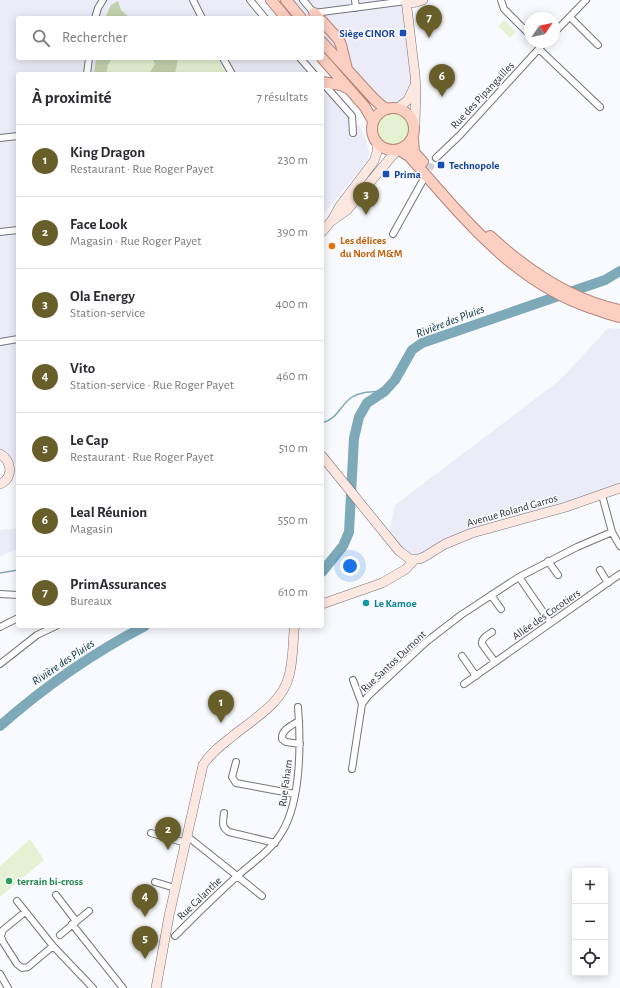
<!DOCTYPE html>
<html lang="fr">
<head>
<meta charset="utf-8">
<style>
	:root { --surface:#fff; --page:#f7f7f7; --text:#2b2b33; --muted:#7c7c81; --line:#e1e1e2; --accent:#685e2a }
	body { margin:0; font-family:"Alegreya Sans",sans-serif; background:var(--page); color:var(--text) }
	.controls { position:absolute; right:12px; bottom:12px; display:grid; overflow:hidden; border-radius:4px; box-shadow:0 2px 10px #0003 }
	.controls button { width:36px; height:36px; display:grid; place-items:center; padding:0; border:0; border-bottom:1px solid var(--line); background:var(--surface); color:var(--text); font:20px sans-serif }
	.compass { position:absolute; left:524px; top:12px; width:36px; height:36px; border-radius:50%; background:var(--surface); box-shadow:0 2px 10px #0003; rotate:56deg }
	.you { position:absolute; left:350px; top:566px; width:14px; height:14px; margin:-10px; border:3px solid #fff; border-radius:50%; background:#1a73e8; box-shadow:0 0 0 6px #1a73e833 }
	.badge { display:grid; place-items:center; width:26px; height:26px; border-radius:50%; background:var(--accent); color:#fff; font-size:13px; font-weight:700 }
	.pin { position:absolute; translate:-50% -33px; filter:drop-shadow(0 1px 2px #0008) }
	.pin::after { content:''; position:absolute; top:21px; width:14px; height:12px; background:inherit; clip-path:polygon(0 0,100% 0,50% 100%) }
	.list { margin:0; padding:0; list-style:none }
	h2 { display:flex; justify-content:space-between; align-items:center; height:52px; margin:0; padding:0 16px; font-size:17px }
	h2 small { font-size:13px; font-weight:400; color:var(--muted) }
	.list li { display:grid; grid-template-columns:26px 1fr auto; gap:12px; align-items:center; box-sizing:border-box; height:72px; padding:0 16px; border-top:1px solid var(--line) }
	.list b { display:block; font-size:15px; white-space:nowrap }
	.list p { margin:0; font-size:13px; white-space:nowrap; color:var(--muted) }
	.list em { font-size:13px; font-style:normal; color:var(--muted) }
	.icon { flex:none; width:22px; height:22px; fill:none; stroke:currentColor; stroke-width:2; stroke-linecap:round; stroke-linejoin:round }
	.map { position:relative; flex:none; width:620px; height:988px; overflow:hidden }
	.search { position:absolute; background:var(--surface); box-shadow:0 2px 10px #0003; left:16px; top:16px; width:308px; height:44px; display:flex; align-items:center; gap:10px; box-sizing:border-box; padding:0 14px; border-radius:4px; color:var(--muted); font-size:15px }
	.panel { position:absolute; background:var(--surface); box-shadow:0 2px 10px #0003; left:16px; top:72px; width:308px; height:556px; border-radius:4px }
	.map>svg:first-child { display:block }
</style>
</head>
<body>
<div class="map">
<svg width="620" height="988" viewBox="0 0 620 988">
	<rect width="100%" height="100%" fill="#f9fafe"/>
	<path fill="#ececf9" d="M0 0H244L259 18H18V58H294L309 74H18V467L10 458 0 452Z
		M286 0H406L415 83 398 108 388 109 322 42V18H301Z
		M322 88 361 128 367 143 369 153 368 160 322 216Z
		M608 328 620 329V488L481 530 414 560 388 538 395 505 560 380Z
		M18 528V549L0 556V530Z"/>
	<path fill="#e4f1d3" d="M504 20 516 32 510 38 498 26Z
		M112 58H152L155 64 149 74H106L108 65Z
		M178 58H218L226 74H175Z
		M376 129a17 17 0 1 1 34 0a17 17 0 1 1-34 0Z
		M30 839 44 860 0 897V866Z"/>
	<path fill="#c2d1ad" d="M118 1 121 10 129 17 139 18H105L111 5Z
		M96 58H112L108 65 106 74H94Z
		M152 58H178L175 74H149L155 64Z"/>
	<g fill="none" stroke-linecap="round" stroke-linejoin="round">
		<path stroke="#7da9b9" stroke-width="1.5" d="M322 423C338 419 340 405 352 397 361 391 374 392 385 391
			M0 573 18 570"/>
		<path stroke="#7da9b9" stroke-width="10" d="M322 572 343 546 349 532 354 438 359 417 367 403 385 391 395 380 412 350 422 343 605 280 620 271
			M0 726C44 687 93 653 145 626"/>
		<path stroke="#d1d2d6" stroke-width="6" stroke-dasharray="6 3" stroke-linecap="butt" d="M425 177 436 158"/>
		<g stroke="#75757a" stroke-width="8">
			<path id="street" d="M193 0 202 18
				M250 0 265 18
				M303 0 314 13 406 1
				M355 0 356 8
				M501 0 504 9 530 35
				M570 17 598 45
				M95 18 98 8 103 0
				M554 33 586 0
				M539 49 600 107
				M223 58 232 74
				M300 58 314 74
				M87 74 89 58
				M322 82 352 116 353 133
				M0 138 18 136
				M436 158 460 135 545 42
				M0 232 18 230
				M393 234 422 182
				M0 342 18 339
				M602 495 612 532 620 546
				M548 561 558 575
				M600 570 608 583
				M519 577 550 622
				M0 594 18 595
				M491 595 501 609
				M0 627 18 618
				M492 632C488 635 481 638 482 644L495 662
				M462 656 476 676
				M0 664 37 635 56 626
				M353 680 362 704
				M464 684 620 574
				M299 721C292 725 281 730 282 739L286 742 300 744
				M236 762 232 777 236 783 295 794
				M352 769 362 704 368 696 426 642 461 615 519 577 577 547 612 532
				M224 813C223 822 221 827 229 832L275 843
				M151 833 186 843
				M187 836 262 896
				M155 882 175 888
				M56 895 76 921
				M17 901 53 946 93 988
				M25 912 3 930 1 936 3 942 17 964 22 968 28 967 53 946
				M72 924 123 988
				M60 935 89 911
				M175 936C194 917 214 897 234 879 250 864 271 851 282 832 301 801 301 743 298 707
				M0 974 8 988"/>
		</g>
		<g stroke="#75757a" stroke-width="10">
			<path id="secondary" d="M406 0 415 75 416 90 415 124
				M406 1C413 4 417 2 423 0
				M398 108 408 100 414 87
				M333 220 347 210 397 150
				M322 232 332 220 340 206 374 161 377 152V143
				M0 454C12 461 14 478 0 484
				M322 456 399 551 410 559H419L424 557 445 544 472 533 566 507 620 488
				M322 604 382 583 406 569 414 560
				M156 988 169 916 203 765C211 752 223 744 234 735 255 718 282 703 289 676 293 661 293 645 294 630L295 626"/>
		</g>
		<g stroke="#b48477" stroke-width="12">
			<path id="primary" d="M271 0 286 18
				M286 0 301 18
				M314 13 319 18
				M322 21 339 40 341 45 347 69
				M322 42 374 99 383 107 388 109
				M322 58 365 107 373 121
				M322 82 341 85 347 88
				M372 129a21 21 0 1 1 42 0a21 21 0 1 1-42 0Z
				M413 139 414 152 423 162
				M399 150 409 156C462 216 513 282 591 308 601 311 610 315 620 317
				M490 236C527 270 570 300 620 310"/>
		</g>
		<use href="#street" stroke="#fff" stroke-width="6"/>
		<use href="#secondary" stroke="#fde7e1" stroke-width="9"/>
		<use href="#primary" stroke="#fbcfc2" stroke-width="10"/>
	</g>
	<g fill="#1a4fb4" stroke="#f9fafe" stroke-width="1.5">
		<rect x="399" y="29" width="8" height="8" rx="2"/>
		<rect x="437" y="161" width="8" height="8" rx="2"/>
		<rect x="382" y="170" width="8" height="8" rx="2"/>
	</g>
	<circle fill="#e8710a" stroke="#f9fafe" stroke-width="1.5" cx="332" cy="246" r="4"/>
	<circle fill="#0f9aa8" stroke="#f9fafe" stroke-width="1.5" cx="366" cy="603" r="4"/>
	<circle fill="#2e9e5b" stroke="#f9fafe" stroke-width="1.5" cx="9" cy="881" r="4"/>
	<g text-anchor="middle" stroke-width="3" stroke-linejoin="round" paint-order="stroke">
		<g font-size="11" font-weight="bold" fill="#164399" stroke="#f9fafe" text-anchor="start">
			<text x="395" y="37" text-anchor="end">Siège CINOR</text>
			<text x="449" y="169">Technopole</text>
			<text x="394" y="178">Prima</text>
		</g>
		<g font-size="11" fill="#333335" stroke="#f9fafe">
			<text transform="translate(482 95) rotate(-47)" y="4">Rue des Pipangailles</text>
			<text transform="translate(512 510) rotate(-16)" y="4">Avenue Roland Garros</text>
			<text transform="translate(546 614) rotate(-35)" y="4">Allée des Cocotiers</text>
			<text transform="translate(393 661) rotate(-43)" y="4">Rue Santos Dumont</text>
			<text transform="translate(285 783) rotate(-82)" y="4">Rue Faham</text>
			<text transform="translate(199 898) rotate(-44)" y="4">Rue Calanthe</text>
		</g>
		<g font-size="11" font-weight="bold" fill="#c56008" stroke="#f9fafe" text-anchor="start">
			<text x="340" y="244">Les délices<tspan x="340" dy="13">du Nord M&amp;M</tspan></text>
		</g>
		<g font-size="11" font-weight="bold" fill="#0d838f" stroke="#f9fafe" text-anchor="start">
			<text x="374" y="607">Le Kamoe</text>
		</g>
		<g font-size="11" font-weight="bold" fill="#27864d" stroke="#f9fafe" text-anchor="start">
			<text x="17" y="885">terrain bi-cross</text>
		</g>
		<g font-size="12" font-style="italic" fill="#052f3c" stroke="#f9fafe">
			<text transform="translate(450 321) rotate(-21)" y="4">Rivière des Pluies</text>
			<text transform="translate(63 662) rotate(-34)" y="4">Rivière des Pluies</text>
		</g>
	</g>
</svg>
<div class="controls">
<button>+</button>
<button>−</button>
<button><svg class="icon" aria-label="locate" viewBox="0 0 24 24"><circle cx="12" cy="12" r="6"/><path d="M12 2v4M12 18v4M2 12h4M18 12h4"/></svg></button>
</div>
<svg class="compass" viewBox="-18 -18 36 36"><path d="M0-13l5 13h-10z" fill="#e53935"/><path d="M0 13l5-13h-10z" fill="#7c7c81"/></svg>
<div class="you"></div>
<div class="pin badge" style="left:221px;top:723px">1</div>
<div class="pin badge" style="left:168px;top:850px">2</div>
<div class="pin badge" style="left:366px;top:215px">3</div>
<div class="pin badge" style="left:145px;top:917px">4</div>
<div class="pin badge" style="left:145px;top:959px">5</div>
<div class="pin badge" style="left:442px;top:97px">6</div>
<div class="pin badge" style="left:429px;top:38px">7</div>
<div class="search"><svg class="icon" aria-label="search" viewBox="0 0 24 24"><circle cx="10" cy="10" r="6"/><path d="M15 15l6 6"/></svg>Rechercher</div>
<section class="panel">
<h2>À proximité<small>7 résultats</small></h2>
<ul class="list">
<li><span class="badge">1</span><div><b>King Dragon</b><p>Restaurant · Rue Roger Payet</p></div><em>230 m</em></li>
<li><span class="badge">2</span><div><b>Face Look</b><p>Magasin · Rue Roger Payet</p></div><em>390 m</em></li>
<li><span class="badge">3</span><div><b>Ola Energy</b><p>Station-service</p></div><em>400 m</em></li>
<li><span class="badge">4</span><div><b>Vito</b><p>Station-service · Rue Roger Payet</p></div><em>460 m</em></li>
<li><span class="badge">5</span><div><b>Le Cap</b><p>Restaurant · Rue Roger Payet</p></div><em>510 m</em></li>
<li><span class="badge">6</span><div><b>Leal Réunion</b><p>Magasin</p></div><em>550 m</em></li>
<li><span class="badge">7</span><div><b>PrimAssurances</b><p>Bureaux</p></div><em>610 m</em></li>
</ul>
</section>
</div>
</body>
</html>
